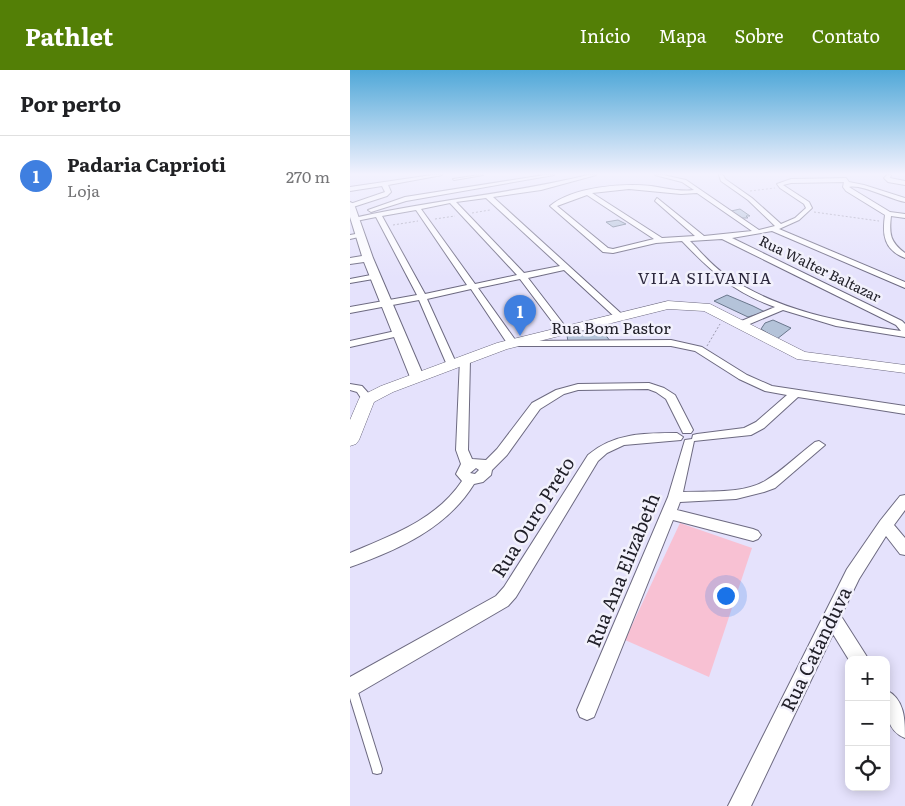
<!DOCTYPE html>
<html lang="pt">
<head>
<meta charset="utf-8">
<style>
	:root { --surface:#fff; --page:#f6f6f6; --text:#202124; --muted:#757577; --line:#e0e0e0; --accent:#537f06 }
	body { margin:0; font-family:Literata,serif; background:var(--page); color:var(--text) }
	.controls { position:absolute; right:15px; bottom:15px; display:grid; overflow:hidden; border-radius:10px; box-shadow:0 2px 12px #0003 }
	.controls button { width:45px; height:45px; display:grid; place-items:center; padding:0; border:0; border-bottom:1px solid var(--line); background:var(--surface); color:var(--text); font:25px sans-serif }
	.you { position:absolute; left:375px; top:525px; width:18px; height:18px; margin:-12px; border:4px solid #fff; border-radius:50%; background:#1a73e8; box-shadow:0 0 0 8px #1a73e833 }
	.badge { display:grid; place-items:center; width:32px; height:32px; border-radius:50%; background:var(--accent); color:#fff; font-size:16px; font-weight:700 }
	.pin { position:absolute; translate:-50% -41px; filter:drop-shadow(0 1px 2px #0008) }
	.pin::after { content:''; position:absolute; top:26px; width:18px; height:15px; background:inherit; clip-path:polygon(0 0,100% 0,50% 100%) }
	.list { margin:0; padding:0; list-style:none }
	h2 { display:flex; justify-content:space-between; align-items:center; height:65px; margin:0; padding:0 20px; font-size:21px }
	h2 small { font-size:16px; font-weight:400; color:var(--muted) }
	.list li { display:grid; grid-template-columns:32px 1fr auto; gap:15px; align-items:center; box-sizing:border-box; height:80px; padding:0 20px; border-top:1px solid var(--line) }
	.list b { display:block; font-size:19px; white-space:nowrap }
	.list p { margin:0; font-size:16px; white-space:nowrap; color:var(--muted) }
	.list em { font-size:16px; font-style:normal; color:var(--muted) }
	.icon { flex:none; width:28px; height:28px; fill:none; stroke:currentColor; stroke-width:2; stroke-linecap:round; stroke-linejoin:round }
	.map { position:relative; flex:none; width:555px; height:736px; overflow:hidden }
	header { display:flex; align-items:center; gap:30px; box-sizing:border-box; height:70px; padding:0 25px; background:var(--accent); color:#fff }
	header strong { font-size:24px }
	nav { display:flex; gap:28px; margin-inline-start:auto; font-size:18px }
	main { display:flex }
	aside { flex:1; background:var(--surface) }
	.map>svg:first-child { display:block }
</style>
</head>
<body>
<header>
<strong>Pathlet</strong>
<nav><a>Início</a><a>Mapa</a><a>Sobre</a><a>Contato</a></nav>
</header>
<main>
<aside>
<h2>Por perto<small></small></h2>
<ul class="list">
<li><span class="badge" style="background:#3f7fe0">1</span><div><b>Padaria Caprioti</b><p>Loja</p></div><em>270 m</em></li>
</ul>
</aside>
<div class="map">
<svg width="555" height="736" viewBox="0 0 555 736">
	<rect width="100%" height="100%" fill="#e5e2fc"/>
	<path fill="#f8c1d3" d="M330 453 402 478 359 607 275 570Z"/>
	<path fill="#b4c3d9" stroke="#6a778c" d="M390 139 400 146H396L398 148H392L381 141Z
		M268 150 276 154 263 157 256 152Z
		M377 225 403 236 415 242 398 247 364 231Z
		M423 250 441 258 427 269 411 259 415 253Z
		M250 258 261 272H218L217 265Z"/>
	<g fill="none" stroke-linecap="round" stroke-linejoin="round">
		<g stroke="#6d6a81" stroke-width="2">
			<path id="service" d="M130 105H133L104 110 103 109Z
				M2 614 5 616 7 619 32 699 31 703 27 704 23 703 22 699 0 628V615Z"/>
		</g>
		<g stroke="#6d6a81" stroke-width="2">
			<path id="minor" d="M82 105H92L38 115 41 122 37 126 0 138V134L35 122 32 116 0 121V117Z
				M194 105H204L56 131 21 142 18 140 55 127Z
				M238 105H246L191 120 143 127 275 247 270 250 267 249 214 200 178 208 218 260 213 263 210 262 170 209 128 218 166 271 321 270 352 277 397 305 422 316 555 336V344L448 327 414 358 401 365 344 371 333 422C359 421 392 424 415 411 432 401 449 384 465 372L469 371 475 375 425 418 414 422 386 429 330 432 327 440 403 459 408 461 411 465 408 469 403 471 323 450 244 647 237 650 230 647 227 640 318 427 335 370 342 369 343 365 347 364 394 358 406 352 437 325 415 321 389 309 345 281 321 276H159L121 219 77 229 107 295 102 298 97 295 69 230 0 243V237L67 225 26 147 6 151 4 150V148C81 130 161 124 238 105ZM136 128 210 196 174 203 106 132ZM100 133 167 205 125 214 71 139ZM66 140 117 215 75 224 32 146Z
				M305 105H313L336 110 409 160 425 156 398 130 371 111 369 105H373L375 109 402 128 431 154 445 148 456 138 454 134 430 118 427 114 441 109 496 108 499 112 514 115 555 128V132C539 129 512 114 499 117L540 142 555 144V148L541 146C539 164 540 172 555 183V188C534 180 532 165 535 145L496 121 493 117 494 112 441 113 433 115 459 132 462 138 449 150 429 159 555 212V218L422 161 382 168 552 251 555 254V267L486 256 433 240 395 256H389V252L425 237C383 222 362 202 332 171L306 173 263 183 253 182 200 136C223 117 272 113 301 116 316 118 329 122 344 120L332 112ZM279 119 331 124 347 123 402 161 354 166 307 128 305 131 345 166 312 168 242 123ZM237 125 304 169 263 179 258 178 207 136ZM372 169 546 255 551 261C491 252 427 241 376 205 362 196 351 182 340 171Z
				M537 105H541L540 108 555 111V115L538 112 534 108Z
				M11 163 13 164V166L0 169V165Z
				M26 204H29V208L0 213V209Z
				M50 260 55 263 53 265 0 277V271Z
				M115 286 120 289 118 380 122 389 136 390 147 379 182 333 206 320 228 314 299 313 314 318 325 325 343 360 341 363H333L316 329 306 322 298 319 228 320 214 324 190 339 157 385 142 400 141 405 133 412 124 414C97 458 48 480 0 497V483C42 465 86 450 112 411L106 404 111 394 106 380 110 289ZM126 398 129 400 125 404 120 403Z
				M0 314 12 316 21 326V331H13L7 322 0 320Z
				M327 363 333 367 331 370 274 375 257 383 248 391 166 527 158 536 0 628V607L146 526 154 517 238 385C264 363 295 363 327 363Z
				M555 425V440L544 455 555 468V485L550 484 536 466 509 509 491 546 519 590H499L483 564 401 736H378L497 499 530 451 550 426Z
				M536 620C555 629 555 650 555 668 535 660 536 639 536 620Z"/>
		</g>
		<g stroke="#6d6a81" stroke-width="2">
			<path id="tertiary" d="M0 132 4 134 23 188 74 307 72 310H62L60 307 14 192 0 194V188L12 186 0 147Z"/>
		</g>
		<g stroke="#6d6a81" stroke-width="1">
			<path id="secondary" d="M318 231 360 234 455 282 555 295V303L447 289 354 241 318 239 157 279 43 322 24 332 9 370 6 374 0 376V350L9 329 11 326 31 316 147 273Z"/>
		</g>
		<path stroke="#9c9aae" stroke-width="1" stroke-dasharray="2 2" stroke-linecap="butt" d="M400 121 425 118
			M464 142 529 151
			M122 143 140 140
			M85 149 105 146
			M43 155 68 151
			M357 276 370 254"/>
		<use href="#service" fill="#fff" fill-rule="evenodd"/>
		<use href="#minor" fill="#fff" fill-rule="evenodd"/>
		<use href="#tertiary" fill="#fff" fill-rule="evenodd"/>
		<use href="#secondary" fill="#fff" fill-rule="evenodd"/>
	</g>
	<linearGradient id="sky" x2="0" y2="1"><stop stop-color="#50a8d8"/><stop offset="0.5" stop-color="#f3f2fe"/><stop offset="1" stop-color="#f3f2fe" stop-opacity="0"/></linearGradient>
	<rect width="555" height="208" fill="url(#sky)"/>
	<g text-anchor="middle" stroke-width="5" stroke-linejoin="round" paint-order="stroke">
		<g font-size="14" fill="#212029" stroke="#f2f1fc">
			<text transform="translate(470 199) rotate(26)" y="5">Rua Walter Baltazar</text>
		</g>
		<g font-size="16" letter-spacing="1" fill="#2c283c" stroke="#f2f1fc">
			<text x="355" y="214">VILA SILVANIA</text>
		</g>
		<g font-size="16" fill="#212029" stroke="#f2f1fc">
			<text x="261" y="264">Rua Bom Pastor</text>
		</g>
		<g font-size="19" fill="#212029" stroke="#f2f1fc">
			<text transform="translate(183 447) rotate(-58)" y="7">Rua Ouro Preto</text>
			<text transform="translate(273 500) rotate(-68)" y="7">Rua Ana Elizabeth</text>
			<text transform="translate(466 579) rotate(-64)" y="7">Rua Catanduva</text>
		</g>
	</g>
</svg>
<div class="controls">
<button>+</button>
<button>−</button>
<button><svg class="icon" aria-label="locate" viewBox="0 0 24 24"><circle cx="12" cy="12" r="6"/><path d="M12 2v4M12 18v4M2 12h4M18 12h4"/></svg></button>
</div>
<div class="you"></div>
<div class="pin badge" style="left:170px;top:266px;background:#3f7fe0">1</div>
</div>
</main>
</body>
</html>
